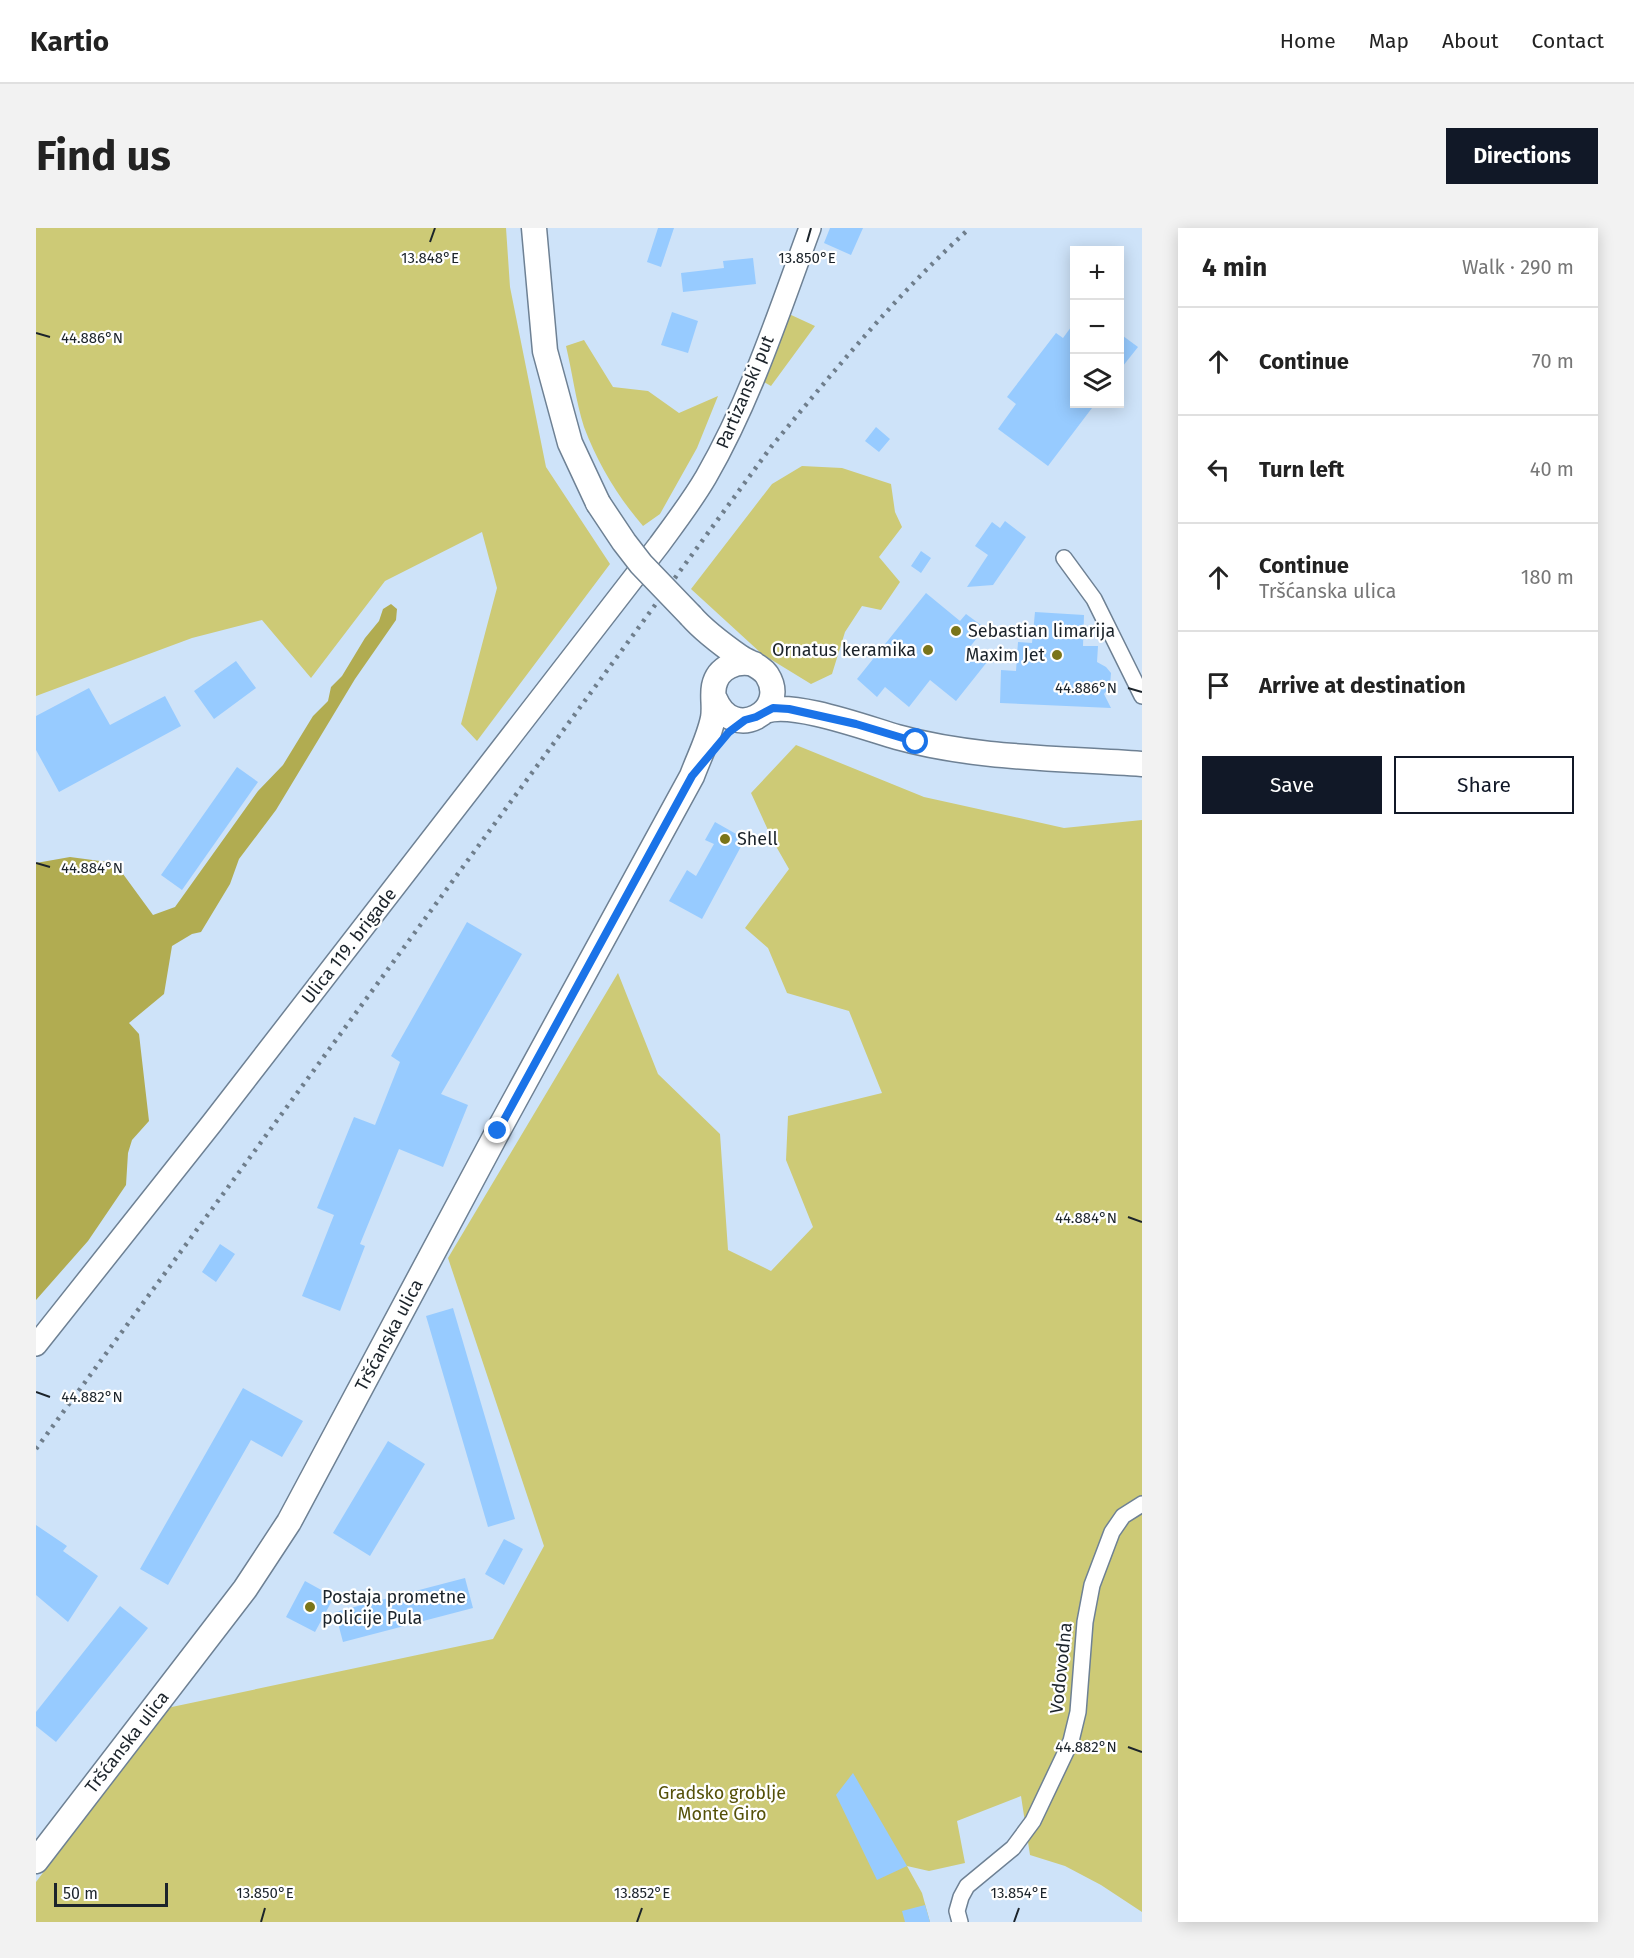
<!DOCTYPE html>
<html lang="en">
<head>
<meta charset="utf-8">
<style>
	:root { --surface:#fff; --page:#f2f2f2; --text:#222; --muted:#767676; --line:#e0e0e0; --accent:#111827 }
	body { margin:0; font-family:"Fira Sans",sans-serif; background:var(--page); color:var(--text) }
	.controls { position:absolute; right:18px; top:18px; display:grid; overflow:hidden; border-radius:0px; box-shadow:0 3px 15px #0003 }
	.controls button { width:54px; height:54px; display:grid; place-items:center; padding:0; border:0; border-bottom:2px solid var(--line); background:var(--surface); color:var(--text); font:30px sans-serif }
	.scale { position:absolute; left:18px; bottom:15px; width:114px; box-sizing:border-box; padding-left:6px; border:3px solid #1c242b; border-top:0; font-size:16px; line-height:21px; white-space:nowrap; color:#1c242b; -webkit-text-stroke:4px #fff; paint-order:stroke }
	.stop { position:absolute; width:18px; height:18px; margin:-14px; border:4px solid #1a73e8; border-radius:50%; background:#fff }
	.stop.end { background:#1a73e8; border-color:#fff; box-shadow:0 2px 6px #0008 }
	.list { margin:0; padding:0; list-style:none }
	h2 { display:flex; justify-content:space-between; align-items:center; height:78px; margin:0; padding:0 24px; font-size:26px }
	h2 small { font-size:20px; font-weight:400; color:var(--muted) }
	.list li { display:grid; grid-template-columns:39px 1fr auto; gap:18px; align-items:center; box-sizing:border-box; height:108px; padding:0 24px; border-top:2px solid var(--line) }
	.list b { display:block; font-size:22px; white-space:nowrap }
	.list p { margin:0; font-size:20px; white-space:nowrap; color:var(--muted) }
	.list em { font-size:20px; font-style:normal; color:var(--muted) }
	.actions { display:flex; gap:12px; padding:18px 24px }
	.actions a { flex:1; padding:14px 0; border:2px solid var(--accent); border-radius:0px; text-align:center; font-size:21px; color:var(--accent) }
	.actions .main { background:var(--accent); color:#fff }
	.icon { flex:none; width:33px; height:33px; fill:none; stroke:currentColor; stroke-width:2; stroke-linecap:round; stroke-linejoin:round }
	.map { position:relative; flex:none; width:1106px; height:1694px; overflow:hidden; border-radius:0px }
	header { display:flex; align-items:center; gap:36px; box-sizing:border-box; height:84px; padding:0 30px; background:var(--surface); border-bottom:2px solid var(--line) }
	header strong { font-size:28px }
	nav { display:flex; gap:33px; margin-inline-start:auto; font-size:21px }
	.intro { display:flex; align-items:center; justify-content:space-between; box-sizing:border-box; height:144px; padding:0 36px }
	h1 { margin:0; font-size:42px }
	.button { padding:15px 27px; border-radius:0px; background:var(--accent); color:#fff; font-size:21px; font-weight:700 }
	main { display:flex; gap:36px; padding:0 36px }
	aside { flex:1; background:var(--surface); border-radius:0px; box-shadow:0 3px 15px #0003 }
	.map>svg:first-child { display:block }
</style>
</head>
<body>
<header>
<strong>Kartio</strong>
<nav><a>Home</a><a>Map</a><a>About</a><a>Contact</a></nav>
</header>
<div class="intro"><h1>Find us</h1><a class="button">Directions</a></div>
<main>
<div class="map">
<svg width="1106" height="1694" viewBox="0 0 1106 1694">
	<rect width="100%" height="100%" fill="#cee3f9"/>
	<path fill="#cdca76" d="M0 0H470L474 59 510 239 574 336 441 513 425 496 461 360 446 304 349 353 275 450 226 392 156 410 0 468Z
		M753 86 779 98 735 158 728 154Z
		M548 112 577 159 612 163 643 185 682 168 661 220 624 286 607 298C582 269 562 236 548 199 540 174 536 143 530 118Z
		M766 238 806 240 855 256 859 284 866 299 843 329 864 354 845 382 826 378 809 404 796 446 775 456 726 426 655 361 736 256Z
		M760 517 888 569 1028 600 1106 592V1684L1065 1657 1029 1638 994 1627 985 1568 921 1593 929 1635 893 1643 871 1638 886 1665 894 1694H0V1654L131 1480 457 1411 508 1318 412 1030 582 745 622 846 684 906 692 1022 735 1043 777 999 750 932 752 888 846 865 813 783 751 765 732 720 709 700 753 641 737 613 715 565Z"/>
	<path fill="#b1ac51" d="M355 376 361 381 360 392 319 451 240 582 203 631 194 656 165 704 156 706 136 718 128 766 93 795 103 806 113 893 96 912 92 925 90 957 52 1013 0 1072V635L34 629 79 635 117 687 139 679 222 563 247 537 277 488 292 473 295 459 306 448 329 410 343 393 347 381Z"/>
	<path fill="#97cbff" d="M622 0H638L625 39 611 34Z
		M794 0H827L815 27 788 15Z
		M717 30 720 56 647 64 645 45 688 40 687 33Z
		M636 84 662 93 652 125 625 117Z
		M1038 95V176H1059L1012 238 962 201 980 176 971 169 1020 105 1027 110Z
		M1083 105 1102 119 1083 143Z
		M840 199 854 211 843 224 829 213Z
		M969 293 990 309 957 357 931 359 952 327 939 318 956 294 964 300Z
		M885 323 895 330 885 345 875 338Z
		M890 365 924 393 930 386 949 400 933 420 951 434 920 473 894 452 873 479 849 459 841 469 821 451Z
		M999 384 1048 387 1047 418H1062L1061 434 1070 439 1075 445 1074 458 1068 466 1075 480 964 475 965 442 980 443 982 414 996 415Z
		M200 433 220 460 178 491 158 463Z
		M53 460 74 497 129 468 145 498 23 564 0 522V488Z
		M201 539 222 554 146 662 125 647Z
		M679 594 709 611 666 691 633 673 651 642 660 648 678 616 669 612Z
		M431 694 486 726 405 866 432 877 407 939 363 921 324 1016 329 1018 304 1083 266 1068 298 987 281 980 318 889 339 897 364 834 355 828Z
		M184 1016 199 1026 180 1054 166 1044Z
		M417 1080 479 1291 452 1299 390 1088Z
		M207 1160 267 1193 246 1229 215 1212 132 1357 104 1341Z
		M352 1213 389 1236 334 1328 297 1305Z
		M0 1297 31 1318 27 1323 62 1348 32 1394 0 1367Z
		M468 1311 487 1321 468 1357 449 1346Z
		M429 1350 437 1380 307 1414 299 1384Z
		M269 1353 298 1369 279 1404 250 1389Z
		M84 1378 112 1400 20 1514 0 1498V1484Z
		M817 1545 871 1638 841 1652 800 1567Z
		M889 1677 894 1694H869L866 1683Z"/>
	<g fill="none" stroke-linecap="round" stroke-linejoin="round">
		<g stroke="#6e8194" stroke-width="18">
			<path id="minor" d="M1028 330 1058 371 1106 468
				M924 1694 921 1683 925 1669 931 1658 977 1620 997 1593 1035 1513 1042 1484 1049 1394 1056 1357 1076 1304 1087 1288 1106 1276"/>
		</g>
		<g stroke="#6e8194" stroke-width="24">
			<path id="secondary" d="M0 1117 176 895 623 317C639 295 656 273 670 249 715 171 743 84 774 0"/>
		</g>
		<g stroke="#6e8194" stroke-width="27">
			<path id="primary" d="M498 0 509 123 534 215 562 275
				M655 388C668 403 687 417 704 429 713 435 725 438 731 447 754 483 697 515 679 471
				M729 483C757 473 830 500 861 509 940 531 1025 530 1106 536
				M0 1633 209 1361 253 1294 462 903 656 548C663 529 673 510 677 490 679 479 676 468 678 458 682 439 701 432 718 436"/>
		</g>
		<use href="#minor" stroke="#fff" stroke-width="15"/>
		<use href="#secondary" stroke="#fff" stroke-width="21"/>
		<use href="#primary" stroke="#fff" stroke-width="24"/>
		<path stroke="#6f7e8c" stroke-width="4.5" stroke-dasharray="3 6" stroke-linecap="butt" d="M0 1221 735 219C798 143 860 67 934 0"/>
		<g stroke="#6e8194" stroke-width="27" stroke-linecap="butt">
			<path id="primary-bridge" d="M562 275 588 314 605 336 655 388"/>
		</g>
		<use href="#primary-bridge" stroke="#fff" stroke-width="24"/>
	</g>
	<g fill="none" stroke-linecap="round" stroke-linejoin="round">
		<path stroke="#1a73e8" stroke-width="8" d="M462 903 656 548 693 504 709 492 720 489 737 480 753 481 820 496 880 514"/>
	</g>
	<path fill="none" stroke="#1c242b" stroke-width="2" d="M394 14 399 0M771 14 775 0M0 105 14 109M1092 460 1106 464M0 635 14 639M1092 989 1106 994M0 1164 14 1169M1092 1519 1106 1524M225 1694 229 1680M601 1694 606 1680M978 1694 983 1680"/>
	<g fill="#7a751a" stroke="#fff" stroke-width="2">
		<circle cx="920" cy="403" r="6"/>
		<circle cx="892" cy="422" r="6"/>
		<circle cx="1021" cy="427" r="6"/>
		<circle cx="689" cy="611" r="6"/>
		<circle cx="274" cy="1379" r="6"/>
	</g>
	<g text-anchor="middle" stroke-width="4.5" stroke-linejoin="round" paint-order="stroke">
		<g font-size="18" fill="#1c242b" stroke="#fff">
			<text transform="translate(709 164) rotate(-67)" y="6">Partizanski put</text>
			<text transform="translate(313 718) rotate(-52)" y="6">Ulica 119. brigade</text>
			<text transform="translate(353 1107) rotate(-62)" y="6">Tršćanska ulica</text>
			<text transform="translate(1025 1440) rotate(-84)" y="6">Vodovodna</text>
			<text transform="translate(91 1514) rotate(-52)" y="6">Tršćanska ulica</text>
		</g>
		<g font-size="18" fill="#1c242b" stroke="#fff" text-anchor="start">
			<text x="932" y="409">Sebastian limarija</text>
			<text x="880" y="428" text-anchor="end">Ornatus keramika</text>
			<text x="1009" y="433" text-anchor="end">Maxim Jet</text>
			<text x="701" y="617">Shell</text>
			<text x="286" y="1375">Postaja prometne<tspan x="286" dy="21">policije Pula</tspan></text>
		</g>
		<g font-size="18" fill="#555109" stroke="#fff">
			<text x="686" y="1571">Gradsko groblje<tspan x="686" dy="21">Monte Giro</tspan></text>
		</g>
	</g>
	<g font-size="15" text-anchor="middle" fill="#1c242b" stroke="#fff" stroke-width="4.5" stroke-linejoin="round" paint-order="stroke">
		<text x="394" y="35">13.848°E</text>
		<text x="771" y="35">13.850°E</text>
		<text x="56" y="115">44.886°N</text>
		<text x="1050" y="465">44.886°N</text>
		<text x="56" y="645">44.884°N</text>
		<text x="1050" y="995">44.884°N</text>
		<text x="56" y="1174">44.882°N</text>
		<text x="1050" y="1524">44.882°N</text>
		<text x="229" y="1670">13.850°E</text>
		<text x="606" y="1670">13.852°E</text>
		<text x="983" y="1670">13.854°E</text>
	</g>
</svg>
<div class="controls">
<button>+</button>
<button>−</button>
<button><svg class="icon" aria-label="layers" viewBox="0 0 24 24"><path d="M12 4l9 5-9 5-9-5zM3 14l9 5 9-5"/></svg></button>
</div>
<div class="scale">50 m</div>
<div class="stop" style="left:880px;top:514px"></div>
<div class="stop end" style="left:462px;top:903px"></div>
</div>
<aside>
<h2>4 min<small>Walk · 290 m</small></h2>
<ul class="list">
<li><svg class="icon" aria-label="ahead" viewBox="0 0 24 24"><path d="M12 20V5M6 11l6-6 6 6"/></svg><div><b>Continue</b></div><em>70 m</em></li>
<li><svg class="icon" aria-label="left" viewBox="0 0 24 24"><path d="M17 20v-9H6M10 6l-5 5 5 5"/></svg><div><b>Turn left</b></div><em>40 m</em></li>
<li><svg class="icon" aria-label="ahead" viewBox="0 0 24 24"><path d="M12 20V5M6 11l6-6 6 6"/></svg><div><b>Continue</b><p>Tršćanska ulica</p></div><em>180 m</em></li>
<li><svg class="icon" aria-label="arrive" viewBox="0 0 24 24"><path d="M6 21V4h12l-3 4 3 4H6"/></svg><div><b>Arrive at destination</b></div></li>
</ul>
<div class="actions"><a class="main">Save</a><a>Share</a></div>
</aside>
</main>
</body>
</html>
